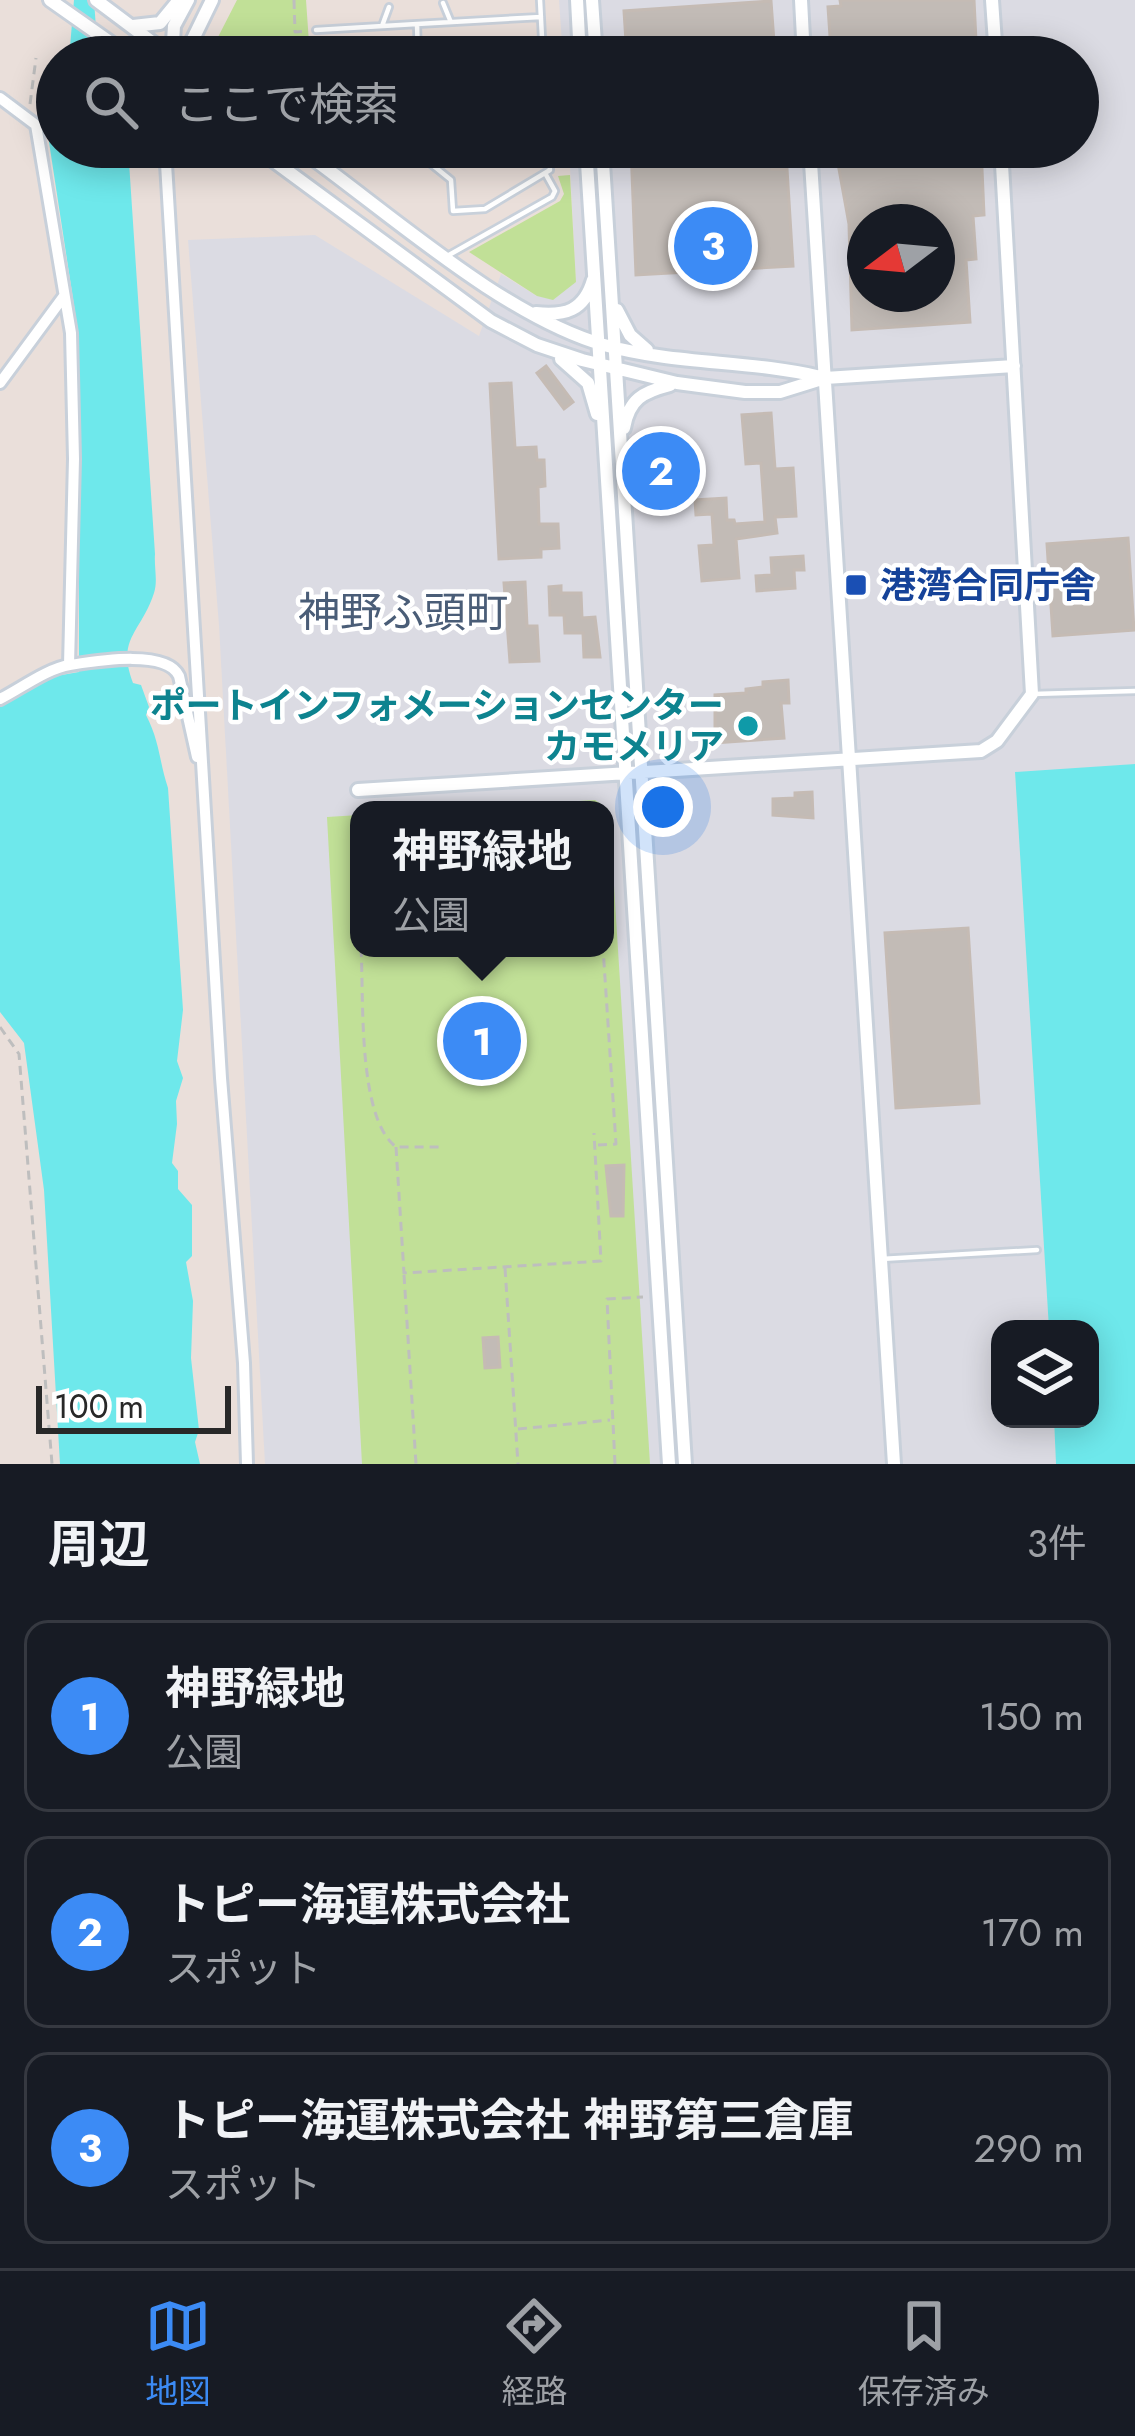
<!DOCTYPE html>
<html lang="ja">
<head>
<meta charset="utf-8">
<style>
	:root { --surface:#171b24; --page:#20242c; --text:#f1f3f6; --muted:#9ea1a6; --line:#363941; --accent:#3c8bf5 }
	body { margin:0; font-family:Jost,"Noto Sans JP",sans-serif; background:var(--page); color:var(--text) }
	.controls { position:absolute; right:36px; bottom:36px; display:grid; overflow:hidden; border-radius:24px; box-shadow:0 6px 30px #0003 }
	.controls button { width:108px; height:108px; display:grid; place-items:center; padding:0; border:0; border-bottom:3px solid var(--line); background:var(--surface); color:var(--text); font:60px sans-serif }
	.compass { position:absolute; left:847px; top:204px; width:108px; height:108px; border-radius:50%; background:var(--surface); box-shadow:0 6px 30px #0003; rotate:254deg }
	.scale { position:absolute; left:36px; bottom:30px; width:195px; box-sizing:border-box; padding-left:12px; border:6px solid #282828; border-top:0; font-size:33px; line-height:42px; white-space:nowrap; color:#282828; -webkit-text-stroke:9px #fff; paint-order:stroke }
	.you { position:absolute; left:663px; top:807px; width:42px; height:42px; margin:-30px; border:9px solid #fff; border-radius:50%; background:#1a73e8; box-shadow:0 0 0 18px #1a73e833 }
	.badge { display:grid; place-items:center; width:78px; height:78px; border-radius:50%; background:var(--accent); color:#fff; font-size:39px; font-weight:700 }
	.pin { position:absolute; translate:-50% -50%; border:6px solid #fff; box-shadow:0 3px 12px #0006 }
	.popup { position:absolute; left:350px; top:801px; width:264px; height:156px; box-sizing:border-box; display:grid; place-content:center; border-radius:24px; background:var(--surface); filter:drop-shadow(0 3px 9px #0005); font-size:39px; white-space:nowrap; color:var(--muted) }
	.popup b { font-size:45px; color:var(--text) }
	.popup::after { content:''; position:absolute; left:50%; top:100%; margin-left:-24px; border:24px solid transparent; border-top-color:var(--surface) }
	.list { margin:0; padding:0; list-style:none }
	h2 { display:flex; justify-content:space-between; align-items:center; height:156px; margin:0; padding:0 48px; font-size:51px }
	h2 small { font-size:39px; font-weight:400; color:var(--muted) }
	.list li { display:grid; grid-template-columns:78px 1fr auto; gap:36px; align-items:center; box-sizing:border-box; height:192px; margin:0 24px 24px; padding:0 24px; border:3px solid var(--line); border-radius:24px }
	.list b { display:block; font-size:45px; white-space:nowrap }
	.list p { margin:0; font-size:39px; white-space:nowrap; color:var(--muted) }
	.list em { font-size:39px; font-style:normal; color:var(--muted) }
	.icon { flex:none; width:66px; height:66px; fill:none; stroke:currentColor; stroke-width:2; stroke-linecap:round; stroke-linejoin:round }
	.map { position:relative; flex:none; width:1135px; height:1464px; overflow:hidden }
	.search { position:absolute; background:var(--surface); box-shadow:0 6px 30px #0003; left:36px; right:36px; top:36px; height:132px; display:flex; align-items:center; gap:30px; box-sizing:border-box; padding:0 42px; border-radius:66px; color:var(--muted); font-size:45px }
	.sheet { height:804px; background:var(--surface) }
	nav { display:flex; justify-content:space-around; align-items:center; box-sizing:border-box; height:168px; border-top:3px solid var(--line); background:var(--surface); font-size:33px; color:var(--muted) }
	nav a { display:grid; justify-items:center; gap:6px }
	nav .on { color:var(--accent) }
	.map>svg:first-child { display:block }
</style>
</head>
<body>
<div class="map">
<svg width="1135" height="1464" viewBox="0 0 1135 1464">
	<rect width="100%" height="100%" fill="#eadfda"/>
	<path fill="#dbdbe3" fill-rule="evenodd" d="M559 0H1135V764L1015 773 1049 1329H1000V1419H1054L1056 1464H265L219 625 188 240 315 235 479 336 501 274 537 296 576 282 569 147H1078V57H563ZM865 222H937V294H865ZM359 810H605V948H359Z"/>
	<path fill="#c1e097" d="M237 0H306L310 57H220L216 41Z
		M570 175 576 282 553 300 537 296 469 252 560 201 564 194 558 176Z
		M595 800 608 809 610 821 650 1464H362L327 817 359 815V948H605V810H434Z"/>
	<path fill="#6ee8eb" d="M74 0H94L98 57H62L70 47Z
		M57 79V147H128L155 554C154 567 158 581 154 593 141 633 116 638 133 683L141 685 149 707 146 715C160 742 159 761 168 788L183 1010 177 1061 183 1078 176 1101 177 1124 172 1163 178 1171V1189L192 1205V1256L186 1262 193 1301 191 1358 199 1430 195 1442 200 1464H60L44 1190 24 1043 0 1012V704L56 676 79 672V338L47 129Z
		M1135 764V1464H1056L1054 1419H1090V1329H1049L1015 772Z"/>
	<path fill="#c2bbb6" stroke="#c5bbb4" stroke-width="3" fill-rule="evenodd" d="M840 0H974L976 41 831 51 828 7 841 6Z
		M771 1 775 56 627 57 624 11Z
		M631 147H770L772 169H787L793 266 636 275Z
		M835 147H981L984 215 973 216 976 259 966 260 970 322 852 330 849 224ZM937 218V294H865V222Z
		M546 366 573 402 564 409 537 373Z
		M511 383 515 448 536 447 537 460H544L545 486 538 487 539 524H558L559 548 541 549V557L499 559 490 384Z
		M771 413 775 469 793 468 796 516 775 517 777 533 736 539 739 578 702 581 699 546 714 545 712 514 696 515 695 500 726 498 727 520H734L735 524 765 522 761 463 746 464 742 415Z
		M663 443V452L674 451 676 488 647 490 645 453H652V444Z
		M1128 538 1134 630 1053 636 1047 544Z
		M803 556 804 570H794L795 588 757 591 756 576 772 575 771 558Z
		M525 582 527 626H537L539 661 510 662 504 583Z
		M561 586V593H581L582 618 595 617 600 657H584L583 633H565L564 615H550L549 587Z
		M788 680 789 703H781L784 738 715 743V695L746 693V689L763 687V682Z
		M812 792 813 818 773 815V799L795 798V793Z
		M968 928 979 1103 896 1108 885 933Z
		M624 1165 623 1216H611L606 1166Z
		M498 1337 500 1367 485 1368 483 1338Z"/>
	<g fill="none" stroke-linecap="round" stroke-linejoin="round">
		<g stroke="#c8d0da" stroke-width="10">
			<path id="service" d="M540 0 543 57
				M443 3 450 20
				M382 26 389 7
				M316 30 417 24
				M543 48 574 46
				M418 57 417 24 541 17
				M424 147 425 159 451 180 453 211 485 209 545 173
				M449 255 552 197 555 191 545 173 550 170 548 147
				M1033 694 1135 691
				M881 1259 1037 1250"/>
		</g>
		<g stroke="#c8d0da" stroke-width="16">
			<path id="minor" d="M0 98 36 125 71 333 74 459 69 665
				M165 147 221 1078 244 1363 247 1464
				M0 383 64 296
				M0 699C20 689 48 668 70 665 96 661 167 649 179 676L197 757"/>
		</g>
		<g stroke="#c8d0da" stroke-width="18">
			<path id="tertiary" d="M50 0 131 57
				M96 0 172 57
				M577 0 580 57
				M592 0 596 57
				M801 0 804 57
				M992 0 996 57
				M133 26 160 23 179 0
				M172 57 192 41 212 0
				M172 57 174 26 188 0
				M255 147 491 321 537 345 582 360 677 383 745 392H780L825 378 1014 366
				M297 147C385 209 502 316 604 345 676 365 749 360 821 377
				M586 147 669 1464
				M602 147 685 1464
				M810 147 894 1464
				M617 310 630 335 647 350
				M536 313C565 316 584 311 593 280
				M561 359 588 383 597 414
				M624 428C629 399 643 392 670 385
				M358 790 981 751 997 741 1032 694 1001 147"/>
		</g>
		<path stroke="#bebebe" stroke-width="3" stroke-dasharray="9 6" stroke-linecap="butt" d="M294 0 295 32 308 31
			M30 104 36 58
			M502 802V810
			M359 827 354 833 359 909
			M361 948C364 997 357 1117 396 1147H439
			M0 1027 19 1054 52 1464
			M598 1145 616 1144 603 948
			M396 1147 404 1273 601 1261 594 1133
			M505 1268 518 1464
			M404 1275 416 1464
			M518 1429 610 1420
			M615 1464 607 1299 643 1297"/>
		<use href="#service" stroke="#fff" stroke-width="4.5"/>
		<use href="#minor" stroke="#fff" stroke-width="10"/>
		<use href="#tertiary" stroke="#fff" stroke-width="12"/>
	</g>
	<rect fill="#1a4fb4" stroke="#fff" stroke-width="4.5" x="844" y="573" width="24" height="24" rx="6"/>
	<circle fill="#0f9aa8" stroke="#fff" stroke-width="4.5" cx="748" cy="726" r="12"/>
	<g text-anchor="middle" stroke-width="9" stroke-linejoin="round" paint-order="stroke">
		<g font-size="36" font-weight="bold" fill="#164399" stroke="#fff" text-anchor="start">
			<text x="880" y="598">港湾合同庁舎</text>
		</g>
		<g font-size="36" font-weight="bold" fill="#0d838f" stroke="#fff" text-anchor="end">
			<text x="724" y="718">ポートインフォメーションセンター<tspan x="724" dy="41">カモメリア</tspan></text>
		</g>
		<g font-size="42" fill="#4a5d77" stroke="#fff">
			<text x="403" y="627">神野ふ頭町</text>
		</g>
	</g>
</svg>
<div class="controls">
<button><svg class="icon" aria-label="layers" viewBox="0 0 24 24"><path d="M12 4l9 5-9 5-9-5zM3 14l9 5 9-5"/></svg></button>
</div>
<svg class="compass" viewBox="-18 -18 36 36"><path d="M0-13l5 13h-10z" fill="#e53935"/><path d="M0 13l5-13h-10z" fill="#9ea1a6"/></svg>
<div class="scale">100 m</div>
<div class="you"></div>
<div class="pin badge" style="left:482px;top:1041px">1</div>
<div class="popup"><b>神野緑地</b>公園</div>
<div class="pin badge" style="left:661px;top:471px">2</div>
<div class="pin badge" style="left:713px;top:246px">3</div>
<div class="search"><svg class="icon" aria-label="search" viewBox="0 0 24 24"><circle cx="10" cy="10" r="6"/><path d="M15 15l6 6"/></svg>ここで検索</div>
</div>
<section class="sheet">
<h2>周辺<small>3件</small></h2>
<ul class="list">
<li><span class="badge">1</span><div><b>神野緑地</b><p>公園</p></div><em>150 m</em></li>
<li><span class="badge">2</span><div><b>トピー海運株式会社</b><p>スポット</p></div><em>170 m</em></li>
<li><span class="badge">3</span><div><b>トピー海運株式会社 神野第三倉庫</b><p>スポット</p></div><em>290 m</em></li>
</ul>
</section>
<nav>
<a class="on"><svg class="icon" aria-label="map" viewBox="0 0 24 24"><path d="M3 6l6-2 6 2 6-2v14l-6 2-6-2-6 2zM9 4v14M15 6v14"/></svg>地図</a>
<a><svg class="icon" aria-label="directions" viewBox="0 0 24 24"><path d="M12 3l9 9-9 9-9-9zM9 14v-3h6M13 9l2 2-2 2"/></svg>経路</a>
<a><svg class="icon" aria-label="saved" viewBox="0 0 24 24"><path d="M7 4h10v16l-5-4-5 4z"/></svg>保存済み</a>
</nav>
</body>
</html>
